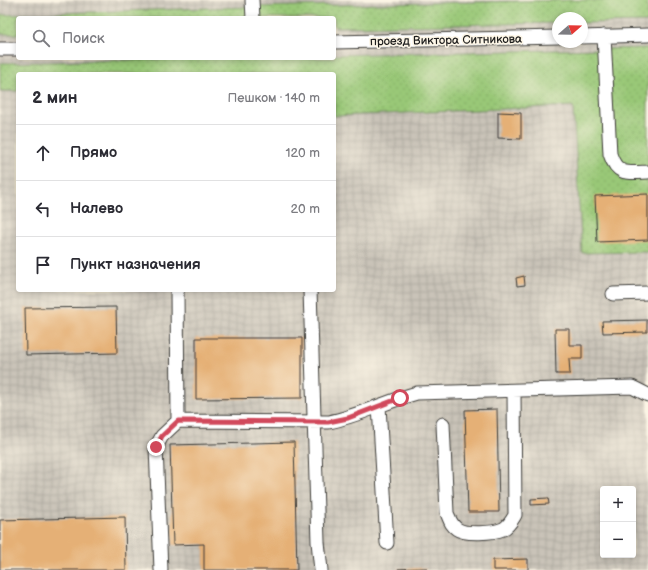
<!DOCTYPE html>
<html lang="ru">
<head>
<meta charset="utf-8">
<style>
	:root { --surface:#fff; --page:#f7f7f7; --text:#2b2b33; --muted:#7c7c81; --line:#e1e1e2 }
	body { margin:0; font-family:"Balsamiq Sans",sans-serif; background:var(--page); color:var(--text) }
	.controls { position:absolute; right:12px; bottom:12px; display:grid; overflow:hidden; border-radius:4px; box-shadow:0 2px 6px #0003 }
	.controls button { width:36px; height:36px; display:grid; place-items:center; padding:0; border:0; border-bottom:1px solid var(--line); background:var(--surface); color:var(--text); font:20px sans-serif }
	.compass { position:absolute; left:552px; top:12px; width:36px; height:36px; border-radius:50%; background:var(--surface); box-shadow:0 2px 6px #0003; rotate:70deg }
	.stop { position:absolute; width:12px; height:12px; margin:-9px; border:3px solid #d1495b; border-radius:50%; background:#fff }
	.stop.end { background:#d1495b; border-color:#fff; box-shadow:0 1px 4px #0008 }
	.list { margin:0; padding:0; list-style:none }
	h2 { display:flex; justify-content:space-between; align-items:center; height:52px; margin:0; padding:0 16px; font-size:17px }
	h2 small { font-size:13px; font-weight:400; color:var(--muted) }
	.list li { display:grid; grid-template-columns:26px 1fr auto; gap:12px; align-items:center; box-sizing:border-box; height:56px; padding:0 16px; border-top:1px solid var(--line) }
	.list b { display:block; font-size:15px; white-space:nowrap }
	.list em { font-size:13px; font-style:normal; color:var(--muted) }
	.icon { flex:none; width:22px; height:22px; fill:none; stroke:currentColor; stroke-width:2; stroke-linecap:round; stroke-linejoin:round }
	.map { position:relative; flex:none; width:648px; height:570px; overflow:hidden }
	.search { position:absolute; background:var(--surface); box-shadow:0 2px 6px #0003; left:16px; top:16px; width:320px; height:44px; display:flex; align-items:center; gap:10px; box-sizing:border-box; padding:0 14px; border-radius:4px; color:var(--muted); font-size:15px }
	.panel { position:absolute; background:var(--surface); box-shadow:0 2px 6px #0003; left:16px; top:72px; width:320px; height:220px; border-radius:4px }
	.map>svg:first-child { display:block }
</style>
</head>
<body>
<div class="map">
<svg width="648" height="570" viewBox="0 0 648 570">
	<defs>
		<pattern id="industrial-grid" width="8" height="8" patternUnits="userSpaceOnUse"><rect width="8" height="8" fill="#c9c3b8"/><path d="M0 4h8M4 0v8" fill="none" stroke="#aca79e"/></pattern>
		<pattern id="grass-dots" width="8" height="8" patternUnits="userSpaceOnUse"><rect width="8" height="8" fill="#99c877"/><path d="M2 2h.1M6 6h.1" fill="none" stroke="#83ab66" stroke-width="1.8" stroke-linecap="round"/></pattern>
	</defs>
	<rect width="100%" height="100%" fill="#fcf5e5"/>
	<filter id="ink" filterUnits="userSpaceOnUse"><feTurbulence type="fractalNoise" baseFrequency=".025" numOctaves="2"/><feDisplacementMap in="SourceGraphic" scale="8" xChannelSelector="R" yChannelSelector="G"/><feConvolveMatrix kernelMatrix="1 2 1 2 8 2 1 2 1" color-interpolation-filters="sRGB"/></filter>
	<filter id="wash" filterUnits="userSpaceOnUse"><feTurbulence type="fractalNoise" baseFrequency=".012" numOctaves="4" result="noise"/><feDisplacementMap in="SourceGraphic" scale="16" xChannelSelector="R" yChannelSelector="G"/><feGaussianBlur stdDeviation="0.9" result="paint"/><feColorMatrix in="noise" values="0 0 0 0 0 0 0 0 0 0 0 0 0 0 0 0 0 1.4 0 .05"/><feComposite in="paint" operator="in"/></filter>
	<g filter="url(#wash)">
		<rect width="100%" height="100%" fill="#f2e9cd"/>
		<path fill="url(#industrial-grid)" fill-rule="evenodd" d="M0 0H648V570H0ZM18 18H334V58H18ZM558 18H582V42H558ZM18 74H334V290H18ZM603 489H633V555H603Z"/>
		<path fill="url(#grass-dots)" stroke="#5a724a" d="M568 0H648V22L582 23V18H558V23L334 27V18H18V34H0V15L208 8Z
			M648 48V252L582 253 573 106 334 116V74H18V91H0V63L222 58H334V55Z"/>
		<g id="blocks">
			<path fill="#e5b076" d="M498 112 521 113V139L498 138Z
				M648 194V240L597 242 595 196Z
				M524 276 525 285 517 286 516 278Z
				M116 307 117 353 26 355 25 308Z
				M647 320V332L603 333 602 321Z
				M555 329H569V345H582V359H569L570 374H556Z
				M196 338H302V398L196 399Z
				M497 409 499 512H468L465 410Z
				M294 442 297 570H204V544L173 545 170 445Z
				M548 498 549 504 531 505V499Z
				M125 517 126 570H0V520Z
				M528 559V570H493V560Z
				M426 568V570H398V569Z"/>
		</g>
	</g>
	<g filter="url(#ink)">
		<use href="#blocks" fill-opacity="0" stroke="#3c3b37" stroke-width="1"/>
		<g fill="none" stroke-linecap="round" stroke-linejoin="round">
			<g stroke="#3c3b37" stroke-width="15">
				<path id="minor" d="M252 0 253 18
					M604 36 610 154C617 176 628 173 648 172
					M582 37 648 35
					M334 42 558 37
					M0 49H18
					M177 290 178 421 329 422C359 416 387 401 417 393L632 387 648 395
					M310 290 318 542 321 570
					M613 294 648 293
					M379 406 387 543
					M443 424 447 513C450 520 451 525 457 529 465 535 494 533 503 529 509 526 512 520 515 515L514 391
					M161 570 156 447 162 436 178 421"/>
			</g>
			<use href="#minor" stroke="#fff" stroke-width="13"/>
		</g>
	</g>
	<g fill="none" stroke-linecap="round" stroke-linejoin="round" filter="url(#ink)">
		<path stroke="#d1495b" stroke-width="5" d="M156 447 162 436 178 421 328 422 348 418 400 398"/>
	</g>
	<g text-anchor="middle" stroke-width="3" stroke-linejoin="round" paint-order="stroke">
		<g font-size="12" fill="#1c1c1c" stroke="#fcf5e5">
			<text transform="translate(446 40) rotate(-1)" y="4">проезд Виктора Ситникова</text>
		</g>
	</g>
</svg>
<div class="controls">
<button>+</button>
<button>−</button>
</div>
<svg class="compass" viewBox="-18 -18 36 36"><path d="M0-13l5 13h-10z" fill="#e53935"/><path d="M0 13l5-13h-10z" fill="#7c7c81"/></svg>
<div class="stop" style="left:400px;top:398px"></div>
<div class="stop end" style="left:156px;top:447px"></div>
<div class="search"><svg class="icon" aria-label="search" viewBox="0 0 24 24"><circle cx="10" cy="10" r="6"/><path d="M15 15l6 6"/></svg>Поиск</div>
<section class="panel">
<h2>2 мин<small>Пешком · 140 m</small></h2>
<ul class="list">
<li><svg class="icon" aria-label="ahead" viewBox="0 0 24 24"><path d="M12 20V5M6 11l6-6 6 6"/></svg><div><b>Прямо</b></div><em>120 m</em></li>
<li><svg class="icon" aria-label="left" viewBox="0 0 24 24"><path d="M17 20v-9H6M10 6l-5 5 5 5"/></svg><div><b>Налево</b></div><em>20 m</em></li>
<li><svg class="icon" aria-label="arrive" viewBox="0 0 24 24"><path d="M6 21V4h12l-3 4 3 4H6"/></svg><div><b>Пункт назначения</b></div></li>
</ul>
</section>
</div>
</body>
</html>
